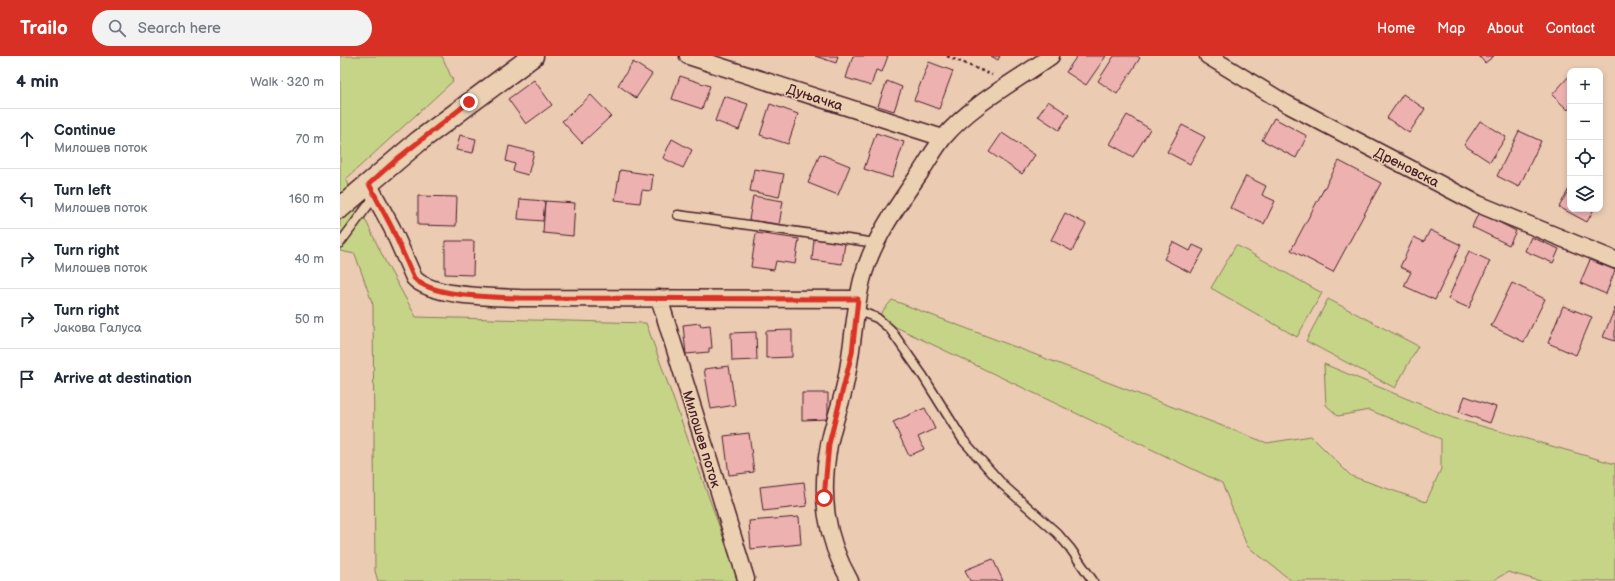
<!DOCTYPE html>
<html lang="en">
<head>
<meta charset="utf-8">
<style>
	:root { --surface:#fff; --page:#f2f2f3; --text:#1f2937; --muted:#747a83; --line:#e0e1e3; --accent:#d93025 }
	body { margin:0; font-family:"Balsamiq Sans",sans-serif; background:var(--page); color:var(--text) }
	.controls { position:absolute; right:12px; top:12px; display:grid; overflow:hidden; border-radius:8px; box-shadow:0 2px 6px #0003 }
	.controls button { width:36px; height:36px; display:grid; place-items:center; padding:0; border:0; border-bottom:1px solid var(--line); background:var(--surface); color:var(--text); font:20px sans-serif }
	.stop { position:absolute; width:12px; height:12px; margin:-9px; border:3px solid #d93025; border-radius:50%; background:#fff }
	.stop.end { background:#d93025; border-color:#fff; box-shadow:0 1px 4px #0008 }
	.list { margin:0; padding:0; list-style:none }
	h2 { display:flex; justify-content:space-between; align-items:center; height:52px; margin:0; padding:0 16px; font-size:17px }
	h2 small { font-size:13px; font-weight:400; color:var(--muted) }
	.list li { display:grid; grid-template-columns:26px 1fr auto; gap:12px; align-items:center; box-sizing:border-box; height:60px; padding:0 16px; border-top:1px solid var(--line) }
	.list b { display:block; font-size:15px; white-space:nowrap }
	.list p { margin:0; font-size:13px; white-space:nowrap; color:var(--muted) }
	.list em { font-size:13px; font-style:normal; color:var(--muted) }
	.icon { flex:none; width:22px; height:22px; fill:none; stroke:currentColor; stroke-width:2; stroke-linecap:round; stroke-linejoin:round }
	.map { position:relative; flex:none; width:1275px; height:525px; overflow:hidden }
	header { display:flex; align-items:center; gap:24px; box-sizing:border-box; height:56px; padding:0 20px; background:var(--accent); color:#fff }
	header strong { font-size:19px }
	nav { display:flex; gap:22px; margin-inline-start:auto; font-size:14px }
	.search { width:280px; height:36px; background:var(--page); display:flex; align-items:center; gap:10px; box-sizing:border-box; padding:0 14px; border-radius:22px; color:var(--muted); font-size:15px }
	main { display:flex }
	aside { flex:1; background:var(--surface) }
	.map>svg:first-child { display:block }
</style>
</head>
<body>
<header>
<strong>Trailo</strong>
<div class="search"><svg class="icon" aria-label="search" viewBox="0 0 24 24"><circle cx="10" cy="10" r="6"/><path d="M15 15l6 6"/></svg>Search here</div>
<nav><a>Home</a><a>Map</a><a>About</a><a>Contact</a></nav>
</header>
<main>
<aside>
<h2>4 min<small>Walk · 320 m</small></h2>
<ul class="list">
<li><svg class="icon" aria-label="ahead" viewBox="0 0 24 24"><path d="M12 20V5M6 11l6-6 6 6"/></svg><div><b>Continue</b><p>Милошев поток</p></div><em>70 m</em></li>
<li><svg class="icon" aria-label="left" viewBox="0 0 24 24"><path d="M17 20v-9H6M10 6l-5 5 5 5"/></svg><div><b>Turn left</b><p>Милошев поток</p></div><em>160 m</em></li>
<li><svg class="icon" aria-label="right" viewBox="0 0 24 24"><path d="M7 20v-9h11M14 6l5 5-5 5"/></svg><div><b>Turn right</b><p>Милошев поток</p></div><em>40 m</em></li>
<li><svg class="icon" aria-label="right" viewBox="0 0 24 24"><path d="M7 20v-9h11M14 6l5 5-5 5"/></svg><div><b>Turn right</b><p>Јакова Галуса</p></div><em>50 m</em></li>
<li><svg class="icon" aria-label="arrive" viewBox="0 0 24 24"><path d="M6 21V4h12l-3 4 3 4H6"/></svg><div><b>Arrive at destination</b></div></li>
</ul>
</aside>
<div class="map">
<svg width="1275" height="525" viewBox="0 0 1275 525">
	<rect width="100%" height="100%" fill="#ebcbb2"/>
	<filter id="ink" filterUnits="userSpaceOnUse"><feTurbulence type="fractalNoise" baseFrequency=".025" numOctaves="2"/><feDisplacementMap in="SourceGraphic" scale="8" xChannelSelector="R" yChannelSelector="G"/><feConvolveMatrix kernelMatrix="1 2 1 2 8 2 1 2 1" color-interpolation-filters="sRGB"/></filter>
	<g filter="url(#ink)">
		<path fill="#c6d488" stroke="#887a5a" d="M0 0H102L113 25 6 123 46 207 76 261 306 267 399 525H38L35 515 33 249 15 198 0 195Z
			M896 189 982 237 957 281 871 232Z
			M988 243 1078 290 1055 332 966 285Z
			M552 244 927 387 971 380 1011 420 1086 446 1101 413V383L1029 354 998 360 986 349 984 308 1113 362 1275 408V525H1200L1168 516 1152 525H952L907 490 882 427 537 262Z"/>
		<path fill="#edb2b0" stroke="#4a1f2b" d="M475 0H498L496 7Z
			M513 0H548L542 16 536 14 531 30 506 22Z
			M651 0H660L658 4Z
			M737 0H766L746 29 726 16Z
			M774 0H797L800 2 777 38 758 25Z
			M1139 0H1154L1145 7Z
			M293 6 312 18 296 42 278 29Z
			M589 6 613 15 599 53 574 44Z
			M1230 19V51L1228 54 1212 39Z
			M340 20 370 30 362 53 332 43Z
			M194 24 212 49 186 68 168 43Z
			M547 25 562 31 554 55 538 50Z
			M1063 38 1085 53 1069 77 1047 62Z
			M251 39 271 60 242 87 222 65Z
			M384 40 408 48 399 74 375 65Z
			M708 45 729 59 719 74 698 60Z
			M430 48 458 58 448 88 420 79Z
			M787 59 810 73 793 101 770 88Z
			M934 62 967 80 956 102 922 84Z
			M1140 65 1166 81 1150 106 1124 89Z
			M842 69 865 81 850 108 827 96Z
			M1179 75 1201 85 1179 131 1157 120Z
			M536 77 564 86 552 122 524 113Z
			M662 77 695 99 682 118 649 96Z
			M120 79 136 83 133 97 116 94Z
			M332 83 352 94 343 112 323 102Z
			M169 90 194 96 188 119 173 115 175 108 166 105Z
			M480 98 510 110 498 139 468 127Z
			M999 105 1041 127 993 216 951 194Z
			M414 113 444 118 439 141 410 135Z
			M280 114 313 119 311 135 302 134 300 147 275 144Z
			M906 120 926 130 922 139 935 145 924 168 890 152Z
			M1230 131V153H1254L1247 166 1219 151Z
			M78 140 117 141 116 170 78 169Z
			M413 140 443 145 439 169 409 164Z
			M180 143 205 145 203 165 178 163Z
			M205 145 235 147 233 180 203 177Z
			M1139 156 1176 175 1169 189 1132 171Z
			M725 157 746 168 732 195 711 184Z
			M1090 174 1121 189 1095 244 1064 230 1071 216 1060 211 1074 181 1084 186Z
			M416 177 459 183 455 208 436 205 434 214 411 211Z
			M1191 181 1219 193 1213 207 1185 195Z
			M474 183 505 187 502 208 472 204Z
			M105 185H134L133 219 105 218Z
			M833 186 850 195 853 189 864 194 851 217 824 203Z
			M1129 195 1150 205 1129 252 1108 243Z
			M1250 204 1275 214 1266 238 1240 227Z
			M1172 227 1205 243 1184 286 1151 270Z
			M1223 250 1252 261 1236 299 1208 287Z
			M1275 252V285L1263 281Z
			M360 267 361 270 370 269 372 292H369V296L346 298 343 269Z
			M452 274V301L426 302V275Z
			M416 276 417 304 392 305 391 277Z
			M389 310 395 349 371 353 364 313Z
			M462 337H488V363L462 364Z
			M1125 340 1156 351 1150 367 1119 356Z
			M585 352 595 373 578 381 584 393 569 400 553 366Z
			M409 377 414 416 389 419 384 380Z
			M464 426 467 450 423 455 420 431Z
			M459 461 461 488 411 493 409 465Z
			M653 503 663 525H630L625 514Z"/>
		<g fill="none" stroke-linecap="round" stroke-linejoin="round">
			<g stroke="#4a1f2b" stroke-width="11">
				<path id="service" d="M338 159 536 187
					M0 187 35 140
					M516 254 537 262 550 273 583 320 623 384 663 429 717 477 730 492 753 525"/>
			</g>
			<g stroke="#4a1f2b" stroke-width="19">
				<path id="minor" d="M348 0 603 82
					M868 0 945 47 1138 148 1275 204
					M29 129 52 172 74 222C91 241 154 241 180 242L518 243
					M319 242 406 523
					M510 525C485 481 480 439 489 389 493 367 502 346 506 324 513 291 514 257 522 224 532 185 557 150 580 117 588 105 595 92 604 81 633 47 675 26 711 0"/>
			</g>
			<g stroke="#4a1f2b" stroke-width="23">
				<path id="tertiary" d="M0 152 79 85 193 0"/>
			</g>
			<path stroke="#4a1f2b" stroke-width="2.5" stroke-dasharray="3 3" stroke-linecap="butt" d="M607 0 652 19"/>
			<use href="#service" stroke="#ebd1b2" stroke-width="8"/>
			<use href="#minor" stroke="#ebd1b2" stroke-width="16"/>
			<use href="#tertiary" stroke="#ebd1b2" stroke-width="20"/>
		</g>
	</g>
	<g fill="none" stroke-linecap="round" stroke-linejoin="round" filter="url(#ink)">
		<path stroke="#d93025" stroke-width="5" d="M129 46 57 103 29 128 52 172 74 222C91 241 154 241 180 242L518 243 512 297 489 388 484 442"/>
	</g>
	<g text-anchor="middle" stroke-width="3" stroke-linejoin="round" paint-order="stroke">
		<g font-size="14" fill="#4a1f2b" stroke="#ebd1b2">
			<text transform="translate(475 41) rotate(18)" y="5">Дуњачка</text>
			<text transform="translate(1067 111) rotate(27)" y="5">Дреновска</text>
			<text transform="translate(362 383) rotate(73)" y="5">Милошев поток</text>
		</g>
	</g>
</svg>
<div class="controls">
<button>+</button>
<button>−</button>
<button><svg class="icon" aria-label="locate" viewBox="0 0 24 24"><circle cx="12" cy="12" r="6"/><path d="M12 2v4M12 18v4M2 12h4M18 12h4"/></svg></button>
<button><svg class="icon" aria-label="layers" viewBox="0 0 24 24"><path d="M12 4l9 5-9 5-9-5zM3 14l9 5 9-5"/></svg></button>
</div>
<div class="stop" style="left:484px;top:442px"></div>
<div class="stop end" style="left:129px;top:46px"></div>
</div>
</main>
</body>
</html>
